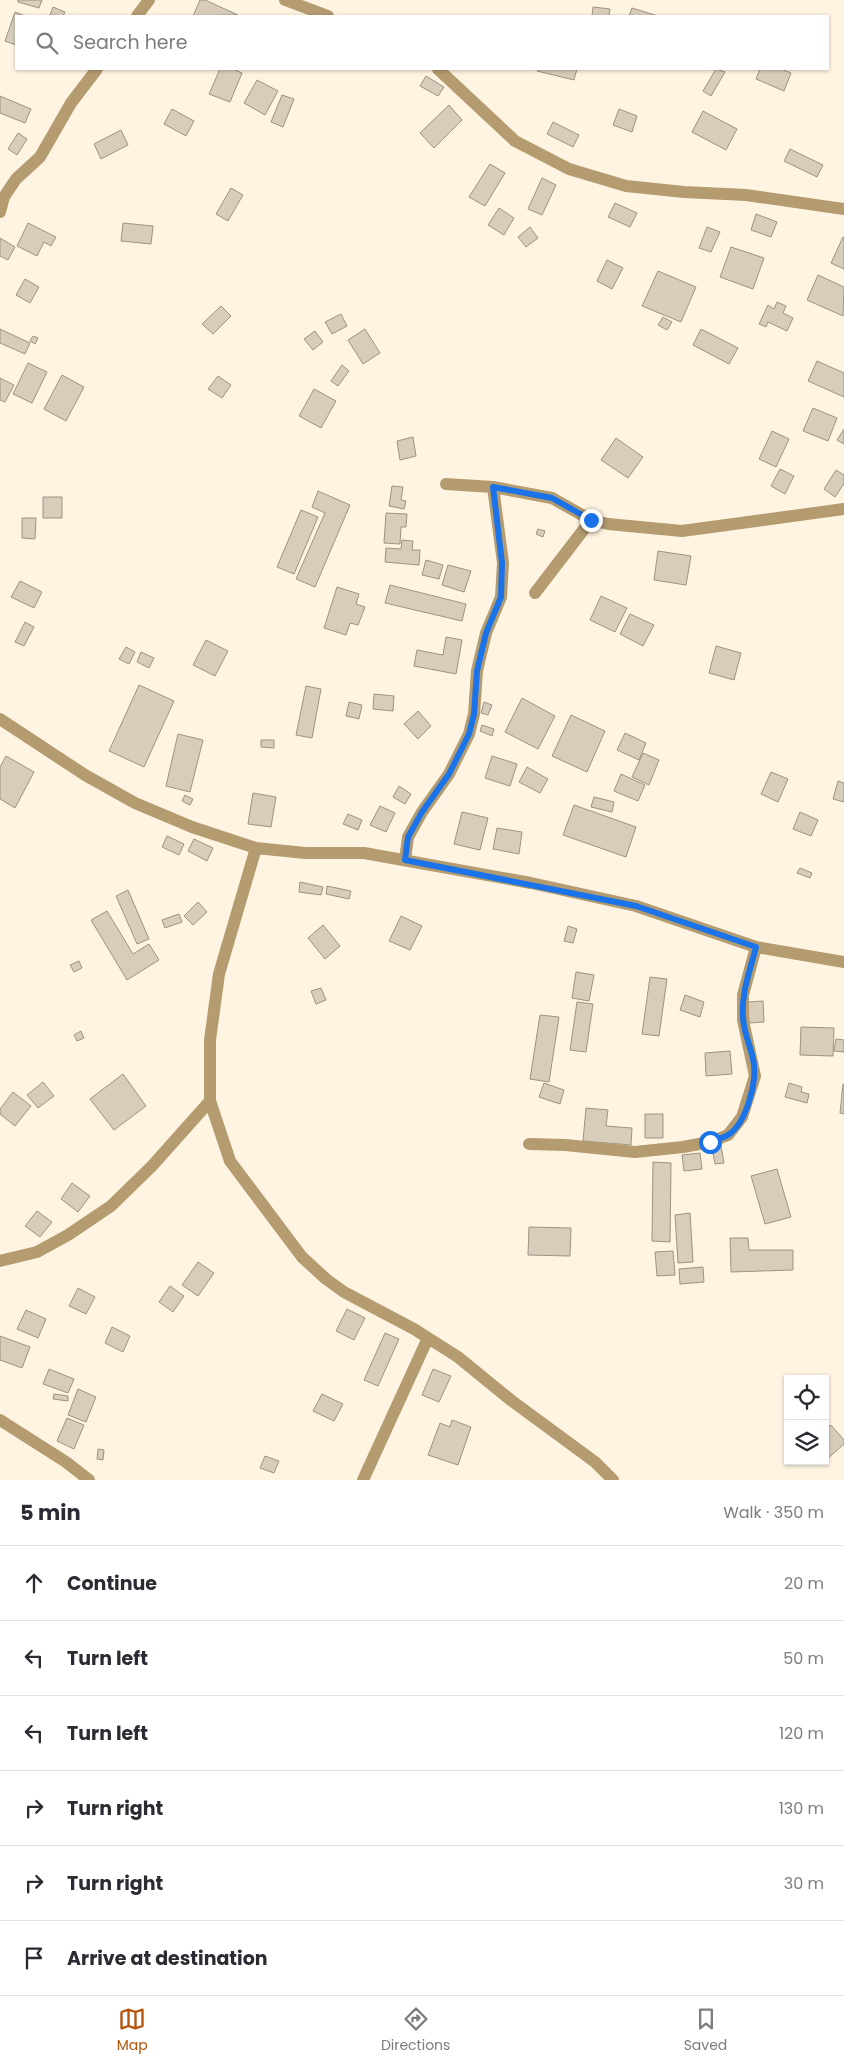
<!DOCTYPE html>
<html lang="en">
<head>
<meta charset="utf-8">
<style>
	:root { --surface:#fff; --page:#f2f2f3; --text:#2b2b33; --muted:#7c7c81; --line:#e1e1e2; --accent:#b45309 }
	body { margin:0; font-family:Poppins,sans-serif; background:var(--page); color:var(--text) }
	.controls { position:absolute; right:15px; bottom:15px; display:grid; overflow:hidden; border-radius:0px; box-shadow:0 1px 4px #0004 }
	.controls button { width:45px; height:45px; display:grid; place-items:center; padding:0; border:0; border-bottom:1px solid var(--line); background:var(--surface); color:var(--text); font:25px sans-serif }
	.stop { position:absolute; width:15px; height:15px; margin:-11px; border:4px solid #1a73e8; border-radius:50%; background:#fff }
	.stop.end { background:#1a73e8; border-color:#fff; box-shadow:0 1px 5px #0008 }
	.list { margin:0; padding:0; list-style:none }
	h2 { display:flex; justify-content:space-between; align-items:center; height:65px; margin:0; padding:0 20px; font-size:21px }
	h2 small { font-size:16px; font-weight:400; color:var(--muted) }
	.list li { display:grid; grid-template-columns:32px 1fr auto; gap:15px; align-items:center; box-sizing:border-box; height:75px; padding:0 20px; border-top:1px solid var(--line) }
	.list b { display:block; font-size:19px; white-space:nowrap }
	.list em { font-size:16px; font-style:normal; color:var(--muted) }
	.icon { flex:none; width:28px; height:28px; fill:none; stroke:currentColor; stroke-width:2; stroke-linecap:round; stroke-linejoin:round }
	.map { position:relative; flex:none; width:844px; height:1480px; overflow:hidden }
	.search { position:absolute; background:var(--surface); box-shadow:0 1px 4px #0004; left:15px; right:15px; top:15px; height:55px; display:flex; align-items:center; gap:12px; box-sizing:border-box; padding:0 18px; border-radius:0px; color:var(--muted); font-size:19px }
	.sheet { height:515px; background:var(--surface) }
	nav { display:flex; justify-content:space-around; align-items:center; box-sizing:border-box; height:70px; border-top:1px solid var(--line); background:var(--surface); font-size:14px; color:var(--muted) }
	nav a { display:grid; justify-items:center; gap:2px }
	nav .on { color:var(--accent) }
	.map>svg:first-child { display:block }
</style>
</head>
<body>
<div class="map">
<svg width="844" height="1480" viewBox="0 0 844 1480">
	<rect width="100%" height="100%" fill="#fff4e1"/>
	<path fill="#d8cdbb" stroke="#9d9382" d="M18 0H42L39 8 18 2Z
		M200 0H205L238 15 193 16Z
		M53 7 65 12 63 16 50 15Z
		M593 7 610 9 609 16H592Z
		M632 8 658 16H629Z
		M15 12 25 16H16V45L5 41Z
		M220 69H233L242 73 230 102 209 94Z
		M538 69H577L574 80 537 71Z
		M716 69 725 72 711 96 703 91Z
		M760 69H781L791 73 784 91 756 79Z
		M426 76 444 87 438 96 420 86Z
		M257 80 278 91 265 115 244 103Z
		M282 95 294 99 283 127 271 122Z
		M0 96 31 109 25 123 0 113Z
		M449 105 462 120 434 148 420 133Z
		M172 109 194 121 186 136 164 124Z
		M619 109 637 116 632 132 613 125Z
		M703 111 737 129 726 150 692 132Z
		M553 122 579 135 573 147 547 134Z
		M121 130 128 145 101 159 94 144Z
		M18 133 27 139 17 155 8 149Z
		M790 149 823 165 817 177 784 161Z
		M490 164 505 173 485 206 469 197Z
		M542 178 556 185 542 215 528 209Z
		M231 188 243 195 228 221 216 214Z
		M615 203 637 213 630 227 608 217Z
		M499 208 514 218 504 235 488 225Z
		M756 214 777 222 771 237 751 230Z
		M28 223 56 237 51 246 44 242 37 256 17 246Z
		M123 223 153 226 151 244 121 241Z
		M530 227 538 238 526 247 518 237Z
		M707 227 720 232 711 252 699 248Z
		M843 237H844V269L831 263Z
		M0 238 15 247 8 260 0 256Z
		M731 247 764 258 753 289 720 277Z
		M607 260 623 268 612 289 597 281Z
		M658 271 696 287 681 322 642 306Z
		M818 275 844 287 843 316 807 300Z
		M25 279 39 287 30 303 16 295Z
		M777 302 786 306 783 313 793 318 787 331 768 322 766 327 759 324 768 305 774 309Z
		M221 306 231 316 213 334 202 324Z
		M341 314 347 326 332 334 325 322Z
		M663 317 672 322 667 330 658 325Z
		M0 329 30 343 25 354 0 343Z
		M365 329 380 353 363 364 348 340Z
		M701 329 738 348 729 364 693 345Z
		M315 331 323 342 313 350 304 339Z
		M33 336 38 338 35 344 30 341Z
		M817 361 844 373V397L808 381Z
		M28 363 47 372 32 403 13 394Z
		M342 365 349 371 338 386 331 381Z
		M62 375 84 387 66 421 44 409Z
		M218 376 231 385 222 398 208 389Z
		M0 378 14 385 5 402 0 400Z
		M314 389 336 401 321 428 299 416Z
		M813 408 837 418 828 441 803 431Z
		M844 429V444L837 440Z
		M772 431 789 439 776 467 759 459Z
		M413 437 416 456 400 460 397 441Z
		M616 438 643 457 628 478 601 460Z
		M780 469 794 476 785 494 771 486Z
		M836 470 844 475V484L835 497 824 489Z
		M392 486 403 487 401 500 406 501 404 509 389 506Z
		M318 491 350 505 315 587 296 579 325 513 312 507Z
		M43 497H62V518H43Z
		M301 510 318 517 294 574 277 567Z
		M386 513 407 514 406 527H401L400 544 384 543Z
		M22 518H36L35 539 22 538Z
		M538 529 545 531 543 537 536 534Z
		M402 540 413 541 412 550H420L419 565 385 562 386 548 401 549Z
		M658 551 691 556 686 585 654 580Z
		M426 560 443 565 439 579 422 575Z
		M448 565 471 571 464 592 442 585Z
		M20 581 42 592 34 608 11 597Z
		M390 585 466 604 462 621 385 603Z
		M337 587 359 594 356 604 365 607 358 625 350 623 346 635 324 628Z
		M601 596 627 608 615 632 590 620Z
		M630 614 654 625 643 646 620 634Z
		M25 622 34 627 24 646 15 642Z
		M446 637 462 640 456 674 414 666 417 650 443 655Z
		M206 640 228 651 215 676 193 665Z
		M716 646 741 653 734 680 709 673Z
		M126 647 135 652 129 664 119 659Z
		M141 652 154 658 149 668 137 662Z
		M139 685 174 701 144 767 109 751Z
		M306 686 321 689 312 738 296 735Z
		M374 694 394 696 393 711 373 709Z
		M522 698 555 716 538 749 505 732Z
		M349 702 362 705 359 719 346 716Z
		M484 702 492 705 488 715 481 713Z
		M418 711 431 726 418 739 404 724Z
		M571 715 605 731 587 772 552 756Z
		M482 725 494 729 492 736 480 731Z
		M625 733 646 743 639 760 617 750Z
		M178 734 203 740 190 792 166 786Z
		M261 740H274V748L261 747Z
		M643 753 659 760 649 785 632 777Z
		M6 756 34 772 15 808 0 799V767Z
		M492 756 517 764 510 786 485 778Z
		M527 767 548 779 540 793 519 782Z
		M771 772 788 779 778 802 761 794Z
		M621 774 645 785 638 801 614 791Z
		M838 781 844 783V802L833 799Z
		M399 786 411 794 405 804 393 797Z
		M253 793 276 797 271 827 248 824Z
		M185 795 193 799 190 805 182 801Z
		M594 797 614 802 612 812 591 807Z
		M574 805 636 827 626 857 563 835Z
		M380 806 395 813 386 832 370 825Z
		M462 812 488 818 480 850 454 844Z
		M800 812 818 820 811 836 793 829Z
		M348 814 362 820 358 830 343 824Z
		M497 828 522 832 519 854 493 849Z
		M167 836 184 844 179 855 162 847Z
		M194 839 213 848 207 861 188 851Z
		M800 868 812 873 810 878 797 873Z
		M300 882 323 887 321 895 299 892Z
		M327 886 351 891 349 899 326 894Z
		M128 890 149 939 137 944 116 896Z
		M198 902 207 912 193 925 184 916Z
		M107 911 133 954 149 944 159 960 127 980 91 920Z
		M179 914 182 922 165 928 162 920Z
		M401 916 422 926 410 950 389 941Z
		M323 925 340 946 325 959 308 938Z
		M568 926 577 929 573 943 564 941Z
		M79 961 82 968 74 972 70 965Z
		M576 972 594 975 589 1001 572 998Z
		M650 977 667 979 659 1036 642 1034Z
		M321 988 326 1000 316 1004 311 991Z
		M685 995 704 1002 700 1017 680 1010Z
		M763 1001 764 1022 749 1023 748 1002Z
		M577 1002 593 1004 586 1052 570 1050Z
		M540 1015 559 1017 549 1082 530 1079Z
		M801 1027 834 1028 833 1056 800 1055Z
		M81 1031 84 1038 77 1041 74 1035Z
		M836 1039 844 1040V1052L834 1051Z
		M730 1051 732 1074 706 1076 705 1053Z
		M123 1074 146 1106 114 1130 90 1099Z
		M43 1082 54 1096 38 1108 27 1095Z
		M544 1083 564 1090 560 1104 539 1097Z
		M789 1083 802 1087 801 1092 809 1094 807 1103 785 1097Z
		M843 1084H844V1114L840 1113Z
		M13 1092 31 1106 15 1126 0 1114V1109Z
		M586 1108 608 1110 606 1126 632 1128 631 1145 583 1141Z
		M645 1114H663V1138H645Z
		M721 1146 724 1163 715 1164 712 1148Z
		M700 1153 702 1169 684 1171 682 1155Z
		M653 1162 671 1163 670 1242 652 1241Z
		M777 1169 791 1217 765 1224 751 1176Z
		M72 1183 90 1196 78 1212 61 1199Z
		M37 1211 52 1222 40 1237 25 1226Z
		M690 1213 693 1262 678 1263 675 1215Z
		M529 1227 571 1228 570 1256 528 1255Z
		M730 1238H748L749 1250H793V1270L731 1272Z
		M673 1251 675 1275 657 1276 655 1252Z
		M198 1262 214 1273 198 1296 182 1285Z
		M703 1267 704 1282 680 1284 679 1269Z
		M170 1286 184 1296 173 1312 159 1302Z
		M78 1288 95 1297 86 1314 69 1306Z
		M347 1309 365 1318 354 1340 336 1331Z
		M26 1310 46 1319 38 1338 17 1329Z
		M112 1327 130 1336 123 1352 105 1343Z
		M385 1333 399 1339 378 1386 364 1380Z
		M0 1336 30 1347 22 1368 0 1360Z
		M49 1369 74 1379 68 1393 43 1384Z
		M433 1369 451 1376 439 1402 422 1395Z
		M78 1389 96 1397 86 1422 68 1415Z
		M54 1394 68 1396V1401L53 1399Z
		M322 1394 343 1404 334 1421 313 1411Z
		M67 1418 84 1425 74 1449 57 1441Z
		M452 1420 471 1427 458 1465 428 1455 440 1423 450 1427Z
		M831 1425 844 1440V1444L825 1461V1430Z
		M98 1449 104 1450 103 1460 97 1459Z
		M265 1456 279 1461 274 1473 260 1468Z"/>
	<g fill="none" stroke-linecap="round" stroke-linejoin="round">
		<path stroke="#b49b70" stroke-width="12" d="M285 0 328 16
			M137 16 149 0
			M438 69 515 141 569 169 626 186 684 192 746 195 844 209
			M0 212 4 197 16 179 40 157 71 103 97 69
			M446 484 493 487 552 498 591 520 608 524 682 531 844 509
			M535 593 591 520
			M0 719 85 775 135 803 192 827 256 848 305 853H364L531 883 636 906 756 947 844 962
			M256 848 219 974 210 1040V1101L230 1161 302 1257 326 1279 344 1292 414 1329 458 1357 512 1401 595 1462 613 1480
			M405 860 408 837 422 812 449 774 469 734 474 714 477 671 486 633 501 597 503 563 493 487
			M529 1144 565 1145 635 1152 683 1147 710 1142 728 1135 742 1117 755 1076 743 1020V995L756 947
			M0 1261 37 1252 68 1235 111 1206 152 1166 210 1101
			M0 1420 66 1462 89 1480
			M363 1480 428 1338"/>
	</g>
	<g fill="none" stroke-linecap="round" stroke-linejoin="round">
		<path stroke="#1a73e8" stroke-width="6" d="M591 520 552 498 493 487 502 563 501 597 486 633 477 671 474 714 469 734 449 774 422 812 408 837 405 860 636 906 756 947C750 971 741 993 743 1018 744 1033 750 1045 753 1059 758 1079 747 1123 728 1135 723 1138 715 1140 710 1142"/>
	</g>
</svg>
<div class="controls">
<button><svg class="icon" aria-label="locate" viewBox="0 0 24 24"><circle cx="12" cy="12" r="6"/><path d="M12 2v4M12 18v4M2 12h4M18 12h4"/></svg></button>
<button><svg class="icon" aria-label="layers" viewBox="0 0 24 24"><path d="M12 4l9 5-9 5-9-5zM3 14l9 5 9-5"/></svg></button>
</div>
<div class="stop" style="left:710px;top:1142px"></div>
<div class="stop end" style="left:591px;top:520px"></div>
<div class="search"><svg class="icon" aria-label="search" viewBox="0 0 24 24"><circle cx="10" cy="10" r="6"/><path d="M15 15l6 6"/></svg>Search here</div>
</div>
<section class="sheet">
<h2>5 min<small>Walk · 350 m</small></h2>
<ul class="list">
<li><svg class="icon" aria-label="ahead" viewBox="0 0 24 24"><path d="M12 20V5M6 11l6-6 6 6"/></svg><div><b>Continue</b></div><em>20 m</em></li>
<li><svg class="icon" aria-label="left" viewBox="0 0 24 24"><path d="M17 20v-9H6M10 6l-5 5 5 5"/></svg><div><b>Turn left</b></div><em>50 m</em></li>
<li><svg class="icon" aria-label="left" viewBox="0 0 24 24"><path d="M17 20v-9H6M10 6l-5 5 5 5"/></svg><div><b>Turn left</b></div><em>120 m</em></li>
<li><svg class="icon" aria-label="right" viewBox="0 0 24 24"><path d="M7 20v-9h11M14 6l5 5-5 5"/></svg><div><b>Turn right</b></div><em>130 m</em></li>
<li><svg class="icon" aria-label="right" viewBox="0 0 24 24"><path d="M7 20v-9h11M14 6l5 5-5 5"/></svg><div><b>Turn right</b></div><em>30 m</em></li>
<li><svg class="icon" aria-label="arrive" viewBox="0 0 24 24"><path d="M6 21V4h12l-3 4 3 4H6"/></svg><div><b>Arrive at destination</b></div></li>
</ul>
</section>
<nav>
<a class="on"><svg class="icon" aria-label="map" viewBox="0 0 24 24"><path d="M3 6l6-2 6 2 6-2v14l-6 2-6-2-6 2zM9 4v14M15 6v14"/></svg>Map</a>
<a><svg class="icon" aria-label="directions" viewBox="0 0 24 24"><path d="M12 3l9 9-9 9-9-9zM9 14v-3h6M13 9l2 2-2 2"/></svg>Directions</a>
<a><svg class="icon" aria-label="saved" viewBox="0 0 24 24"><path d="M7 4h10v16l-5-4-5 4z"/></svg>Saved</a>
</nav>
</body>
</html>
